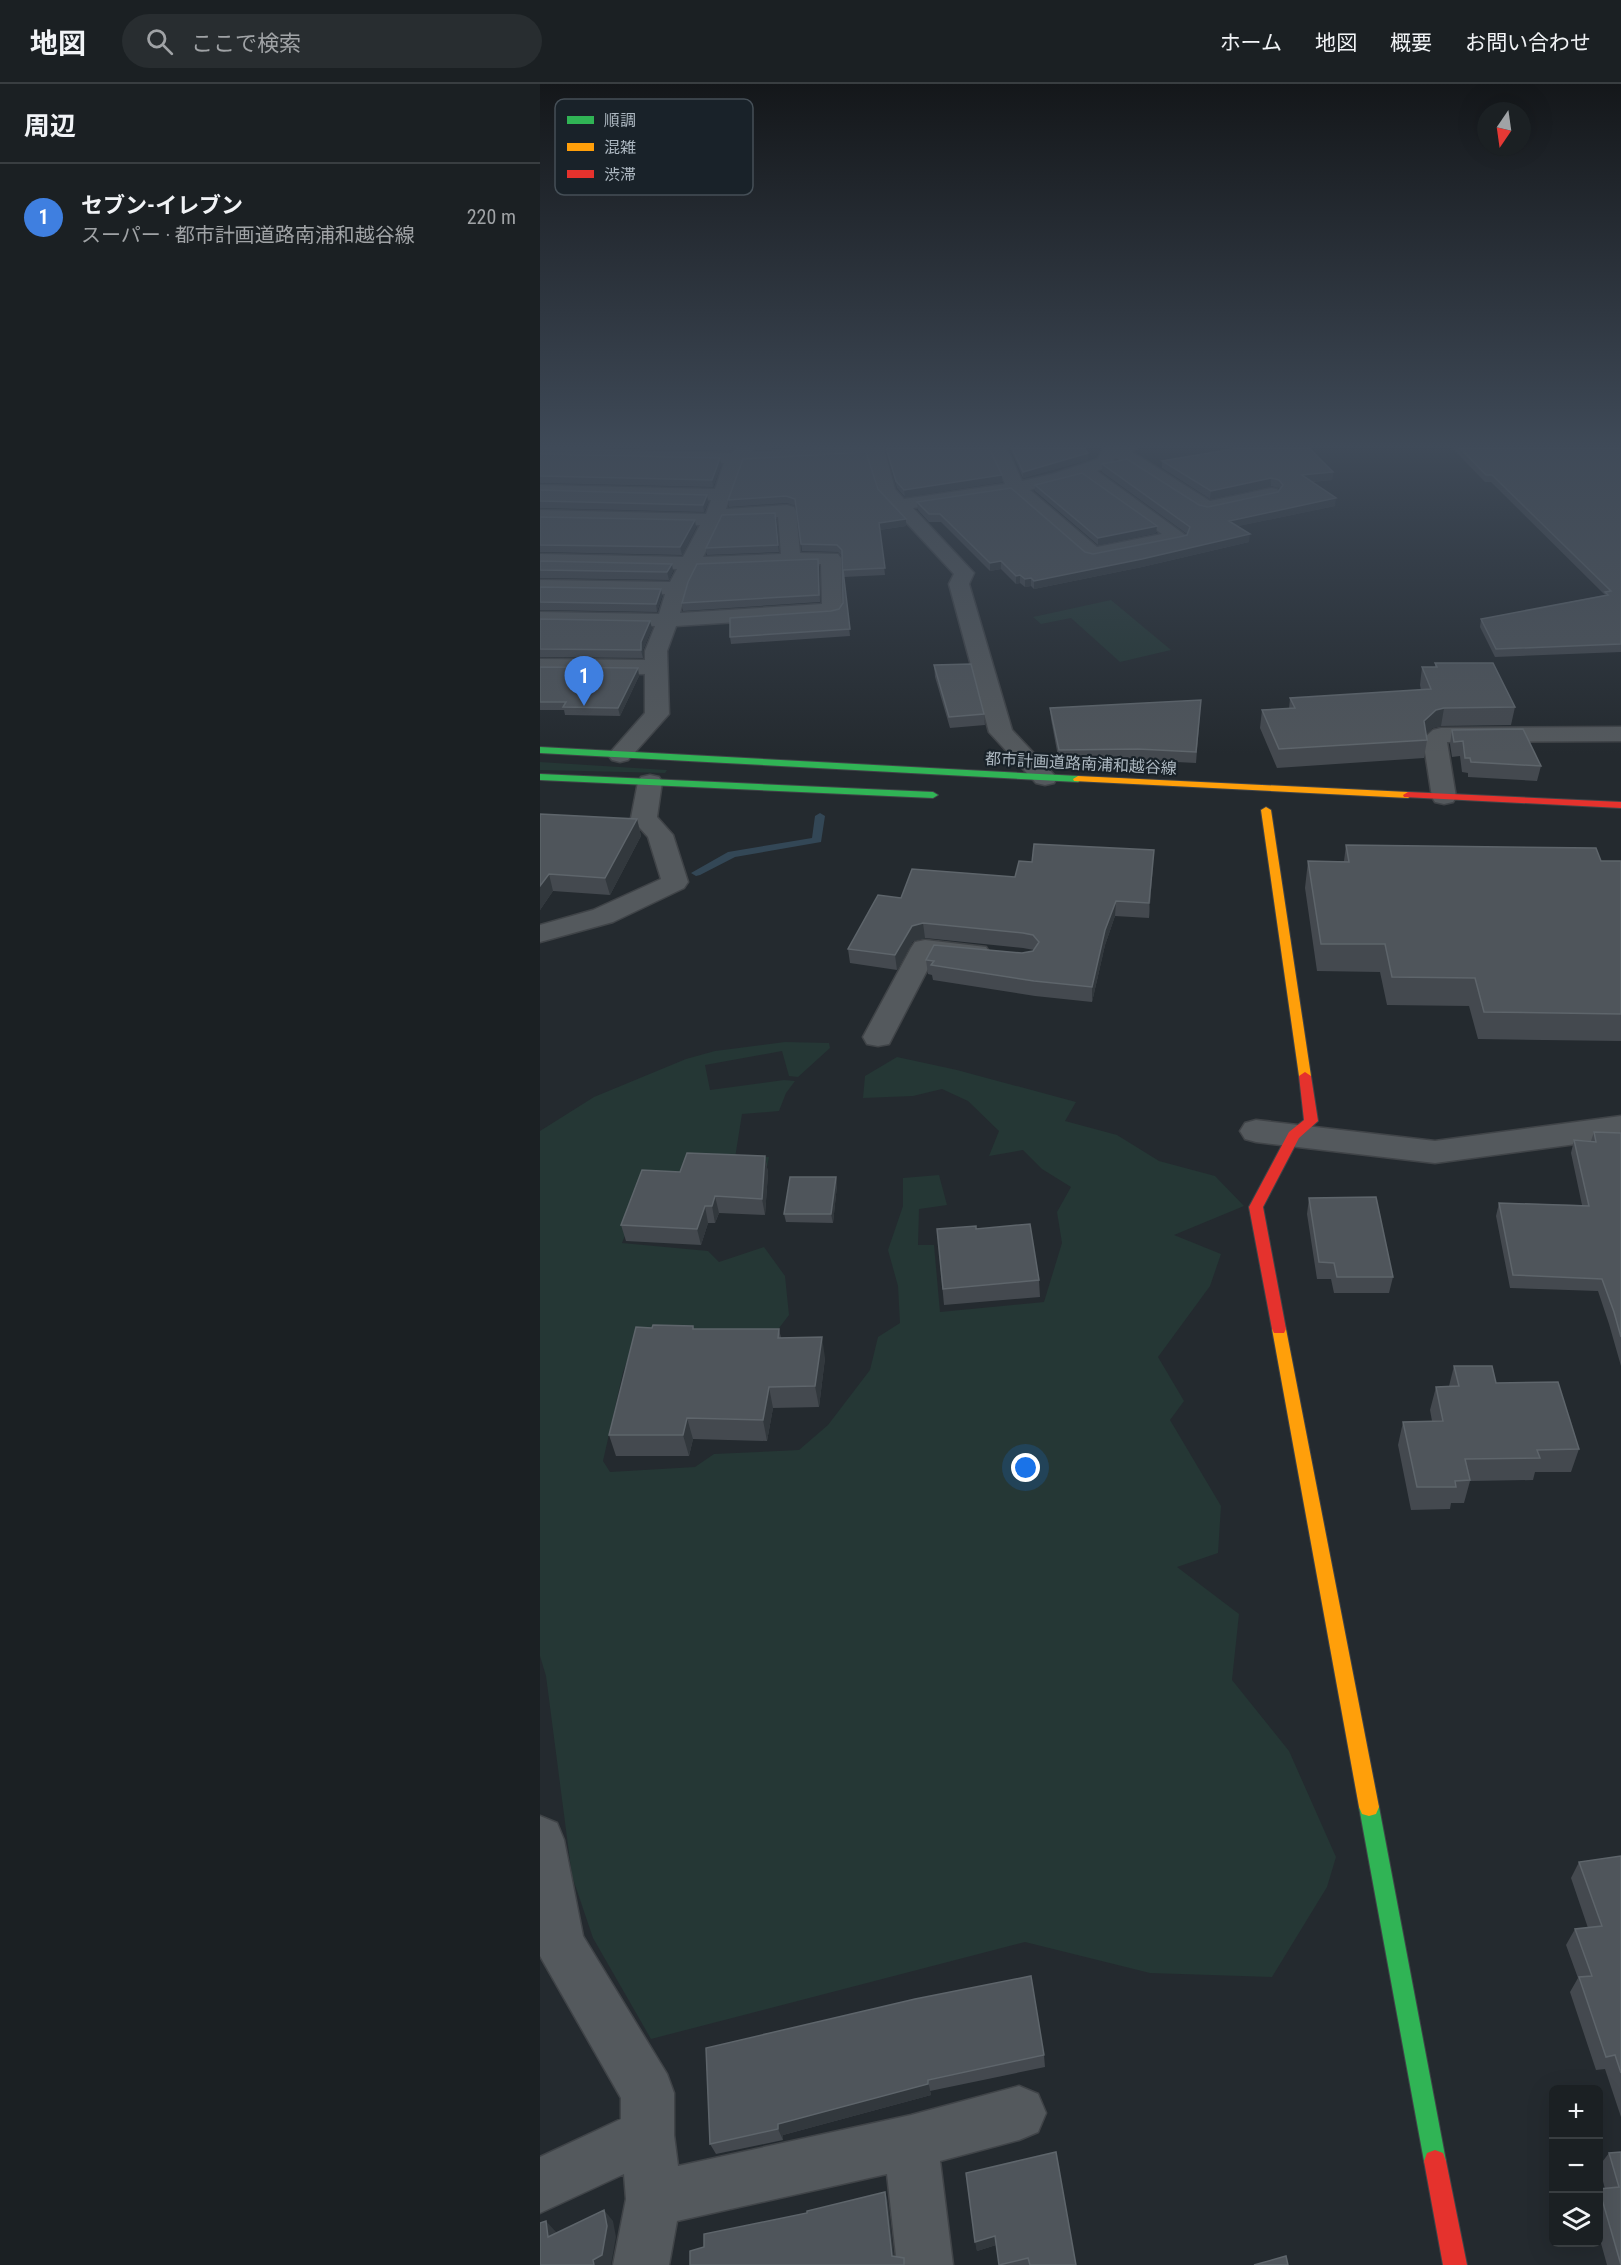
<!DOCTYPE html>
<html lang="ja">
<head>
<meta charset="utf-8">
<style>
	:root { --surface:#1b2023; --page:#282d30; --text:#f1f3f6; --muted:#a0a3a6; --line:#393e41; --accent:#0b8043 }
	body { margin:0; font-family:"Roboto Condensed","Noto Sans JP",sans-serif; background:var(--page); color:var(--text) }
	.controls { position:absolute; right:18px; bottom:18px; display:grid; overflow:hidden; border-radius:9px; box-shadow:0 6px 24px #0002 }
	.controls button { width:54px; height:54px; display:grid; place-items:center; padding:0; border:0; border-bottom:2px solid var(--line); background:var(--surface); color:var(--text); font:30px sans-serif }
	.compass { position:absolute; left:937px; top:18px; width:54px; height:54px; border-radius:50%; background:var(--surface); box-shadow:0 6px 24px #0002; rotate:193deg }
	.you { position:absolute; left:486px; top:1384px; width:21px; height:21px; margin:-15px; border:4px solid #fff; border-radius:50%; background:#1a73e8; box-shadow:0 0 0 9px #1a73e833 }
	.badge { display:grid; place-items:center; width:39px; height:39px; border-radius:50%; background:var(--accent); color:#fff; font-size:20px; font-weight:700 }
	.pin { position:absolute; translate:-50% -50px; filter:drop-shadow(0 2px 3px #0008) }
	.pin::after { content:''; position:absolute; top:32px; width:21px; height:18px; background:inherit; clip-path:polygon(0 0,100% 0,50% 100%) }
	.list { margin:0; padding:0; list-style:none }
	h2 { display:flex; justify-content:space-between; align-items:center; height:78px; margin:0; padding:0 24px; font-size:26px }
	h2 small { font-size:20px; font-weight:400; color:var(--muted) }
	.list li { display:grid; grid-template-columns:39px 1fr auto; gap:18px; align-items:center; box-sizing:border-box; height:108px; padding:0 24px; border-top:2px solid var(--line) }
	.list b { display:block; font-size:22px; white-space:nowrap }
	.list p { margin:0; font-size:20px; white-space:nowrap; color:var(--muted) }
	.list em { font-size:20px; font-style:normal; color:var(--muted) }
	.icon { flex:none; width:33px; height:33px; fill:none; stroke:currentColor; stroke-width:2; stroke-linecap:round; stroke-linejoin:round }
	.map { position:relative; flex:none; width:1081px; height:2181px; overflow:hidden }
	header { display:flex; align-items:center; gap:36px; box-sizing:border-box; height:84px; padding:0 30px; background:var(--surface); border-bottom:2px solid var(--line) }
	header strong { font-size:28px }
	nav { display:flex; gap:33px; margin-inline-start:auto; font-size:21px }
	.search { width:420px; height:54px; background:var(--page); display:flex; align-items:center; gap:15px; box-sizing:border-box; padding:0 21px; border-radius:33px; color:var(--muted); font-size:22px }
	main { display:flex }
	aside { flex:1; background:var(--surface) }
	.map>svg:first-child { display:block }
</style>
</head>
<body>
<header>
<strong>地図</strong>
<div class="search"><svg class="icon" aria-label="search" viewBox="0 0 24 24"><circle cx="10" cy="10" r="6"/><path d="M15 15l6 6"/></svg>ここで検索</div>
<nav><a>ホーム</a><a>地図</a><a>概要</a><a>お問い合わせ</a></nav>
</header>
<main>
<aside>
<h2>周辺<small></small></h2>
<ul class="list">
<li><span class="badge" style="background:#3f7fe0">1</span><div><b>セブン-イレブン</b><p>スーパー · 都市計画道路南浦和越谷線</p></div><em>220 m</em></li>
</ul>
</aside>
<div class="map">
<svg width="1081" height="2181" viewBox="0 0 1081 2181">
	<rect width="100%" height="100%" fill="#242a2f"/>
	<path fill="#253735" d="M571 516 631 566 580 578 531 534 501 540 493 533Z
		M0 678 127 686 125 689 0 686Z
		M245 958 289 959 290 964 258 993 249 992 242 967 165 981 170 1006 244 996 255 997 246 1009 239 1027 202 1030 195 1074 229 1073 221 1114 143 1102 105 1101 82 1159 168 1167 179 1178 224 1163 245 1192 249 1231 230 1256 94 1259 83 1288 63 1377 70 1388 155 1383 174 1370 259 1366 288 1341 330 1286 338 1253 360 1239 358 1202 348 1166 363 1122V1094L399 1091 407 1121 379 1125 378 1161H394L400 1228 504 1218 522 1159 517 1128 531 1103 502 1085 483 1066 449 1072 459 1047 428 1017 402 1005 373 1012 323 1014 325 992 357 973 417 986 536 1018 525 1037 577 1051 619 1077 675 1092 704 1122 634 1151 681 1170 670 1202 618 1273 644 1317 630 1336 681 1422 678 1469 637 1483 699 1530 692 1596 749 1667 796 1773 787 1803 732 1893 610 1889 485 1858 111 1955 53 1854 32 1792 6 1592 0 1572V1047L54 1013 146 975 175 967Z"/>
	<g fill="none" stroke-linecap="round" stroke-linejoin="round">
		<path fill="#334756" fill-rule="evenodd" d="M280 729 285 732 281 758 195 773 160 791 156 792 151 789 188 768 272 754 275 732Z"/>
		<g stroke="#404448" stroke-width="3">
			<path id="street" d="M0 364 191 369 196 364H214L212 368 276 364H344L355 405 364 415 465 400 449 364H467L482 397 513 390 558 375 563 364H597L592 368 670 417 731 404 737 405 740 409 737 413 667 429 660 427 583 377 575 374 571 382 557 387 648 453 645 457 638 459 553 476 546 474 472 409 373 424 434 489 429 500 472 646 517 694 514 699 505 701 496 699 449 648 409 500 414 490 340 410 328 372 202 379 186 425 247 421 254 423 256 427 260 469 298 470 301 474 302 526 299 530 292 532 136 542 127 567 129 630 88 676 80 678 72 676 68 671 105 629V590L0 589V575L105 576V567L115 542 0 540V528L119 530 125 510 0 508V496L130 498 137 485 0 482V470L143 473 160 441 0 438V426L166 430 171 416 0 411V401L175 405 184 379 0 374ZM542 393 622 450 557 463 490 406ZM238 433 241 470 163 473 182 436ZM281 480 282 520 140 529 147 504 157 485Z
				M1081 643V657L907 658 916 713 913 718 904 720 895 718 892 713 883 655 893 646 901 644Z
				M110 691 119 693 122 698 117 733 133 751 148 798 144 804 73 838 0 858V841L53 826 121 795 108 753 91 734 98 698 101 693Z
				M385 856 446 863 450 869 446 875 436 877 394 873 349 960 338 962 327 960 323 953 371 864 375 858Z
				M1081 1032V1054L895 1079 716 1058 705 1055 700 1047 705 1039 716 1036 895 1057Z
				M0 1732 17 1739 24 1756 43 1852 127 1990 134 2009V2051L138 2082 371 2031 479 2002 498 2010 506 2029 498 2048 479 2056 400 2077 413 2181H357L347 2090 137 2137 129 2181H73L86 2115 84 2090 0 2129V2073L81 2035V2014L0 1872Z"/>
		</g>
		<g stroke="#404448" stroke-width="2">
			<path id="fast" d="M0 663 538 692 543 695 538 698 0 669Z
				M0 690 393 708 398 711 393 714 0 696Z
				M829 1714 836 1716 839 1723 906 2077 903 2085 895 2088 887 2085 884 2077 819 1723 822 1716Z"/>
		</g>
		<g stroke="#404448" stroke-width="2">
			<path id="slow" d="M538 692 868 708 873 711 868 714 534 697 533 695Z
				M726 723 731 726 771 992 765 996 759 992 721 726Z
				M739 1239 744 1241 746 1245 839 1723 836 1730 829 1732 822 1730 819 1723 732 1245 734 1241Z"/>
		</g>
		<g stroke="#404448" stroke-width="2">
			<path id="jam" d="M868 708 1081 718V724L864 713 863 711Z
				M765 988 771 992 778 1037 759 1054 723 1123 746 1245 744 1249H734L732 1245 709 1123 749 1048 764 1036 759 992Z
				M895 2066 903 2069 906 2077 927 2181H903L884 2077 887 2069Z"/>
		</g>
		<use href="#street" fill="#54595d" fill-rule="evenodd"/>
		<use href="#fast" fill="#30b455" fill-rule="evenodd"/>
		<use href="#slow" fill="#ff9f0a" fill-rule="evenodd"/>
		<use href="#jam" fill="#e5322d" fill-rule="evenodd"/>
	</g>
	<path fill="#44494f" d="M80 364H193L190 367Z
		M215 364H236L216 366Z
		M345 364H449L462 391V398L365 413 357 404Z
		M470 364H545L548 376 483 394Z
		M912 364H1081V568L955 573 940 543 941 535 1065 511 951 398H945Z
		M0 370 180 374 181 381 173 403 0 399Z
		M622 377 793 388 792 396 772 398 795 422 698 442 709 458 602 483 494 505 491 502 485 503 480 499 476 500 461 485 450 487 401 438H389L378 426 377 418 553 470 639 453 647 450 562 388V380L659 421 668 423 738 408 740 405 739 404 731 402 670 415 622 384Z
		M495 401 616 449 558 461 495 407Z
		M338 405 366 435V442L340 446 345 491 304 493 310 552 191 560 190 553 299 525 303 519 302 472 298 468 262 467 256 422 247 419 189 423 188 416Z
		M0 406 167 411 168 418 164 428 0 424Z
		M235 429 239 468 167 471 166 464Z
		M0 433 156 443 142 471 0 468Z
		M0 477 133 487 129 496 0 494Z
		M279 482 280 518 143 527 142 519Z
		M0 503 121 505 122 512 117 528 0 526Z
		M0 535 112 544 103 566V574L0 573Z
		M895 579 975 623 971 641 901 642 892 644 886 650 887 656 884 674 737 684 720 644 722 626 749 625 750 614 881 606 880 601 882 583H895Z
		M394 581 444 630 445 641 410 644 395 593Z
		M0 583 99 592 80 632 25 631 24 626H0Z
		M661 616 656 679 598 676 519 678 511 635 510 624Z
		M912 646 1001 682 997 697 928 693V689L922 688 920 672 912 673 910 660Z
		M0 730 97 735 101 752 70 811 13 807 0 826Z
		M806 761 1061 777H1081V957L938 955 929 922 847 921 840 888 777 887 765 804 768 777H804Z
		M492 778 613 780 609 834 575 832 565 861 552 918 495 912 393 896 392 891 388 890 386 876 482 869 493 867 494 866 483 864 385 854 373 857 357 886 310 879 308 865 361 814 475 793Z
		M1054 1048 1081 1049V1282L1069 1240 1058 1207 970 1204 956 1132 959 1119 1042 1121 1031 1069 1034 1056 1051 1057Z
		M225 1072 228 1089 225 1131 179 1129 175 1139H168L161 1161 86 1157 81 1141 140 1088Z
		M296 1093 297 1101 293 1139 246 1138 244 1130Z
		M769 1114 853 1193 849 1209H794L791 1195H777L767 1130Z
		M397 1145H436L499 1196 500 1213 404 1221Z
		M153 1242 154 1245H239L241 1254 285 1274 279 1323 233 1324 227 1357 153 1355 149 1372H76L69 1351 112 1244Z
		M914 1282 956 1299 1039 1365 1031 1388H995L993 1396 930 1397 924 1419H911L910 1425 871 1426 858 1361 863 1338 892 1337 890 1326 896 1303 909 1302Z
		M1081 1772V2033L1065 1985 1056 1986 1030 1908 1038 1894 1026 1861 1035 1845 1048 1844 1031 1794 1039 1778Z
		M166 1964 504 1971 505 1983 390 2007 391 2011 243 2051V2056L176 2070 170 2060Z
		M1081 2068V2181H1067L1059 2152V2106L1065 2105 1059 2082 1069 2069Z
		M426 2089 536 2181H459L456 2161 437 2167Z"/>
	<path fill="#32383d" d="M548 369V376L483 394V388Z
		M180 374 181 381 173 403 172 396Z
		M793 388 792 396 761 398 762 391Z
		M462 391V398L365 413 364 406Z
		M731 394V402L670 415 671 407Z
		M167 411 168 418 164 428 163 421Z
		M796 414 795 422 689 444V437Z
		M366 435V442L339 446V439Z
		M155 436 156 443 142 471 140 463Z
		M617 442 616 449 558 461V454Z
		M710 450 709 458 602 483 494 505V497Z
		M461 477V485L450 487V479Z
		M132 480 133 487 129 496 127 488Z
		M480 491V499L476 500V492Z
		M491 494V502L485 503V495Z
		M121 505 122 512 117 528 116 520Z
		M110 537 112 544 103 566V574L101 566V558Z
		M98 584 99 592 80 632 78 624Z
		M904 624 901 642 892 644 881 655 884 637 896 626Z
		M97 735 101 752 70 811 65 794Z
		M614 766 613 780 609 834V819Z
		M9 790 13 807 0 826V802Z
		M576 817 575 832 565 861 552 918V903L565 846Z
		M383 839 385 854 373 857 357 886 355 871 372 842Z
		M225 1072 228 1089 225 1131 222 1115Z
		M296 1093 297 1101 293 1139 291 1130Z
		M175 1112 179 1129 175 1139 172 1122Z
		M165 1122 168 1139 161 1161 157 1145Z
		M282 1253 285 1274 279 1323 275 1302Z
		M229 1303 233 1324 227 1357 223 1336Z
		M147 1334 153 1355 149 1372 143 1351Z
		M388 1996 391 2011 243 2051V2056L238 2045V2040Z
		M345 2108 348 2118 355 2181 352 2172Z
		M64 2126 73 2137 76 2153 71 2181H54L53 2176Z
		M6 2137 16 2148 18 2163 8 2153Z
		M455 2152 456 2161 437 2167 435 2158Z"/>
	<path fill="#4f555b" stroke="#5e656b" stroke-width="1.5" d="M346 364H449L462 391 364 406 356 397Z
		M472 364H545L548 369 483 388Z
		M699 364H769L793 388 762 391 796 414 689 437 710 450 602 475 494 497 491 494 485 495 480 491 476 492 461 477 450 479 400 430H389L377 418 471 404 545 468 553 470 639 453 647 451 650 443 562 380 587 375 659 421 668 423 738 408 743 401 739 396 731 394 671 407 622 377Z
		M920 364H1081V560L956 565 941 535 1068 511 1065 508 1071 507 952 391H946Z
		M326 368 338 405 366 435 339 439 345 484 303 486 310 545 190 553V534L291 527 299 525 303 519 302 466 297 461 261 460 255 415 246 412 188 416 203 375Z
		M0 370 180 374 172 396 0 392Z
		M542 389 617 442 558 454 495 401Z
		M0 406 167 411 163 421 0 417Z
		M235 429 238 461 166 464 182 431Z
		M0 433 155 436 140 463 0 461Z
		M278 475 279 511 142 519 148 498 157 480Z
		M0 477 132 480 127 488 0 486Z
		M0 503 121 505 116 520 0 518Z
		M0 535 110 537 101 558V566L0 565Z
		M895 579H953L975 623 904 624 896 626 884 637 887 656 739 665 722 626 755 624 750 614 891 605 882 583H897Z
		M431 580 444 630 409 633 394 581Z
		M0 583 98 584 78 624 23 623 26 618H0Z
		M661 616 656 668 598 665 519 666 510 624Z
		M983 645 1001 682 931 678 930 674H925L923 657 914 658 912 646Z
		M0 730 97 735 65 794 9 790 0 802Z
		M494 760 614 766 609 819 576 817 565 846 552 903 494 897 391 881 394 877 386 876 394 861 482 869 493 867 499 858 493 851 483 849 383 839 372 842 355 871 308 865 338 811 361 814 372 785 475 793 479 777 492 778Z
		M806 761 1056 764 1061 777H1081V930L944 928 935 894 852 893 845 860H781L768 777 809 778Z
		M1054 1048 1081 1049V1253L1074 1228 1062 1195 973 1191 959 1119 1049 1122 1034 1056 1056 1058Z
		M147 1069 225 1072 222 1115 175 1112 172 1122H165L157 1145 81 1141 102 1086 140 1088Z
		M250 1093H296L291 1130H244Z
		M836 1113 853 1193H797L794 1179 779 1178 769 1114Z
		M490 1140 499 1196 403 1205 397 1145 436 1142V1145Z
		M113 1241 153 1242V1245H239L238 1254 282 1253 275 1302 229 1303 223 1336 147 1334 143 1351H69L96 1243 112 1244Z
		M914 1282H952L956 1299 1018 1298 1039 1365 997 1366 1000 1374 925 1375 930 1396 915 1397 916 1403H877L863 1338 903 1337 896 1303 919 1302Z
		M1081 1772V1989L1075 1971 1066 1973 1039 1893 1052 1892 1035 1845 1062 1842 1039 1778Z
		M491 1892 504 1971 388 1996V2000L238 2040V2045L170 2060 166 1964 375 1915Z
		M516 2068 536 2181H490L488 2174 459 2181 455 2152 435 2158 426 2089Z
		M1081 2068V2181L1059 2105 1079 2103 1069 2069Z
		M345 2108 352 2172 364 2174V2181H150V2167L164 2163V2150L267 2129V2127Z
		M64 2126 67 2142 62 2171 53 2176 54 2181H0V2139L6 2137 8 2153Z
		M746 2172 748 2181H714Z"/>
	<linearGradient id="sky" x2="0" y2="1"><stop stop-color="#14171a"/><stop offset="0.54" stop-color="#3f4a58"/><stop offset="1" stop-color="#3f4a58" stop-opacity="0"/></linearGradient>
	<rect width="1081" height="670" fill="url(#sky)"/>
	<g text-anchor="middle" stroke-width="4.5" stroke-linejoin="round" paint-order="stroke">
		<g font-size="16" fill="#adb8c1" stroke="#192229">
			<text transform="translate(541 679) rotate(3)" y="6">都市計画道路南浦和越谷線</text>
		</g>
	</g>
	<rect x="15" y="15" width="198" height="96" rx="9" fill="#192229" stroke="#454f57" stroke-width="1.5"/>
	<rect x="27" y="32" width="27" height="8" fill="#30b455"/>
	<rect x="27" y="59" width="27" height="8" fill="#ff9f0a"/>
	<rect x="27" y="86" width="27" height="8" fill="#e5322d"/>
	<g font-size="16" fill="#adb8c1">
		<text x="64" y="42">順調</text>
		<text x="64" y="69">混雑</text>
		<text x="64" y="96">渋滞</text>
	</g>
</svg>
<div class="controls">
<button>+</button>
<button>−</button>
<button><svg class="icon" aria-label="layers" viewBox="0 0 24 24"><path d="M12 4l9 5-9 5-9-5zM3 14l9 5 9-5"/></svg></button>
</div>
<svg class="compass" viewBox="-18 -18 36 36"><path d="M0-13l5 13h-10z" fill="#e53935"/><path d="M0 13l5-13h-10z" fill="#a0a3a6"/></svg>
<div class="you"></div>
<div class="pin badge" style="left:44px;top:622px;background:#3f7fe0">1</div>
</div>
</main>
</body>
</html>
